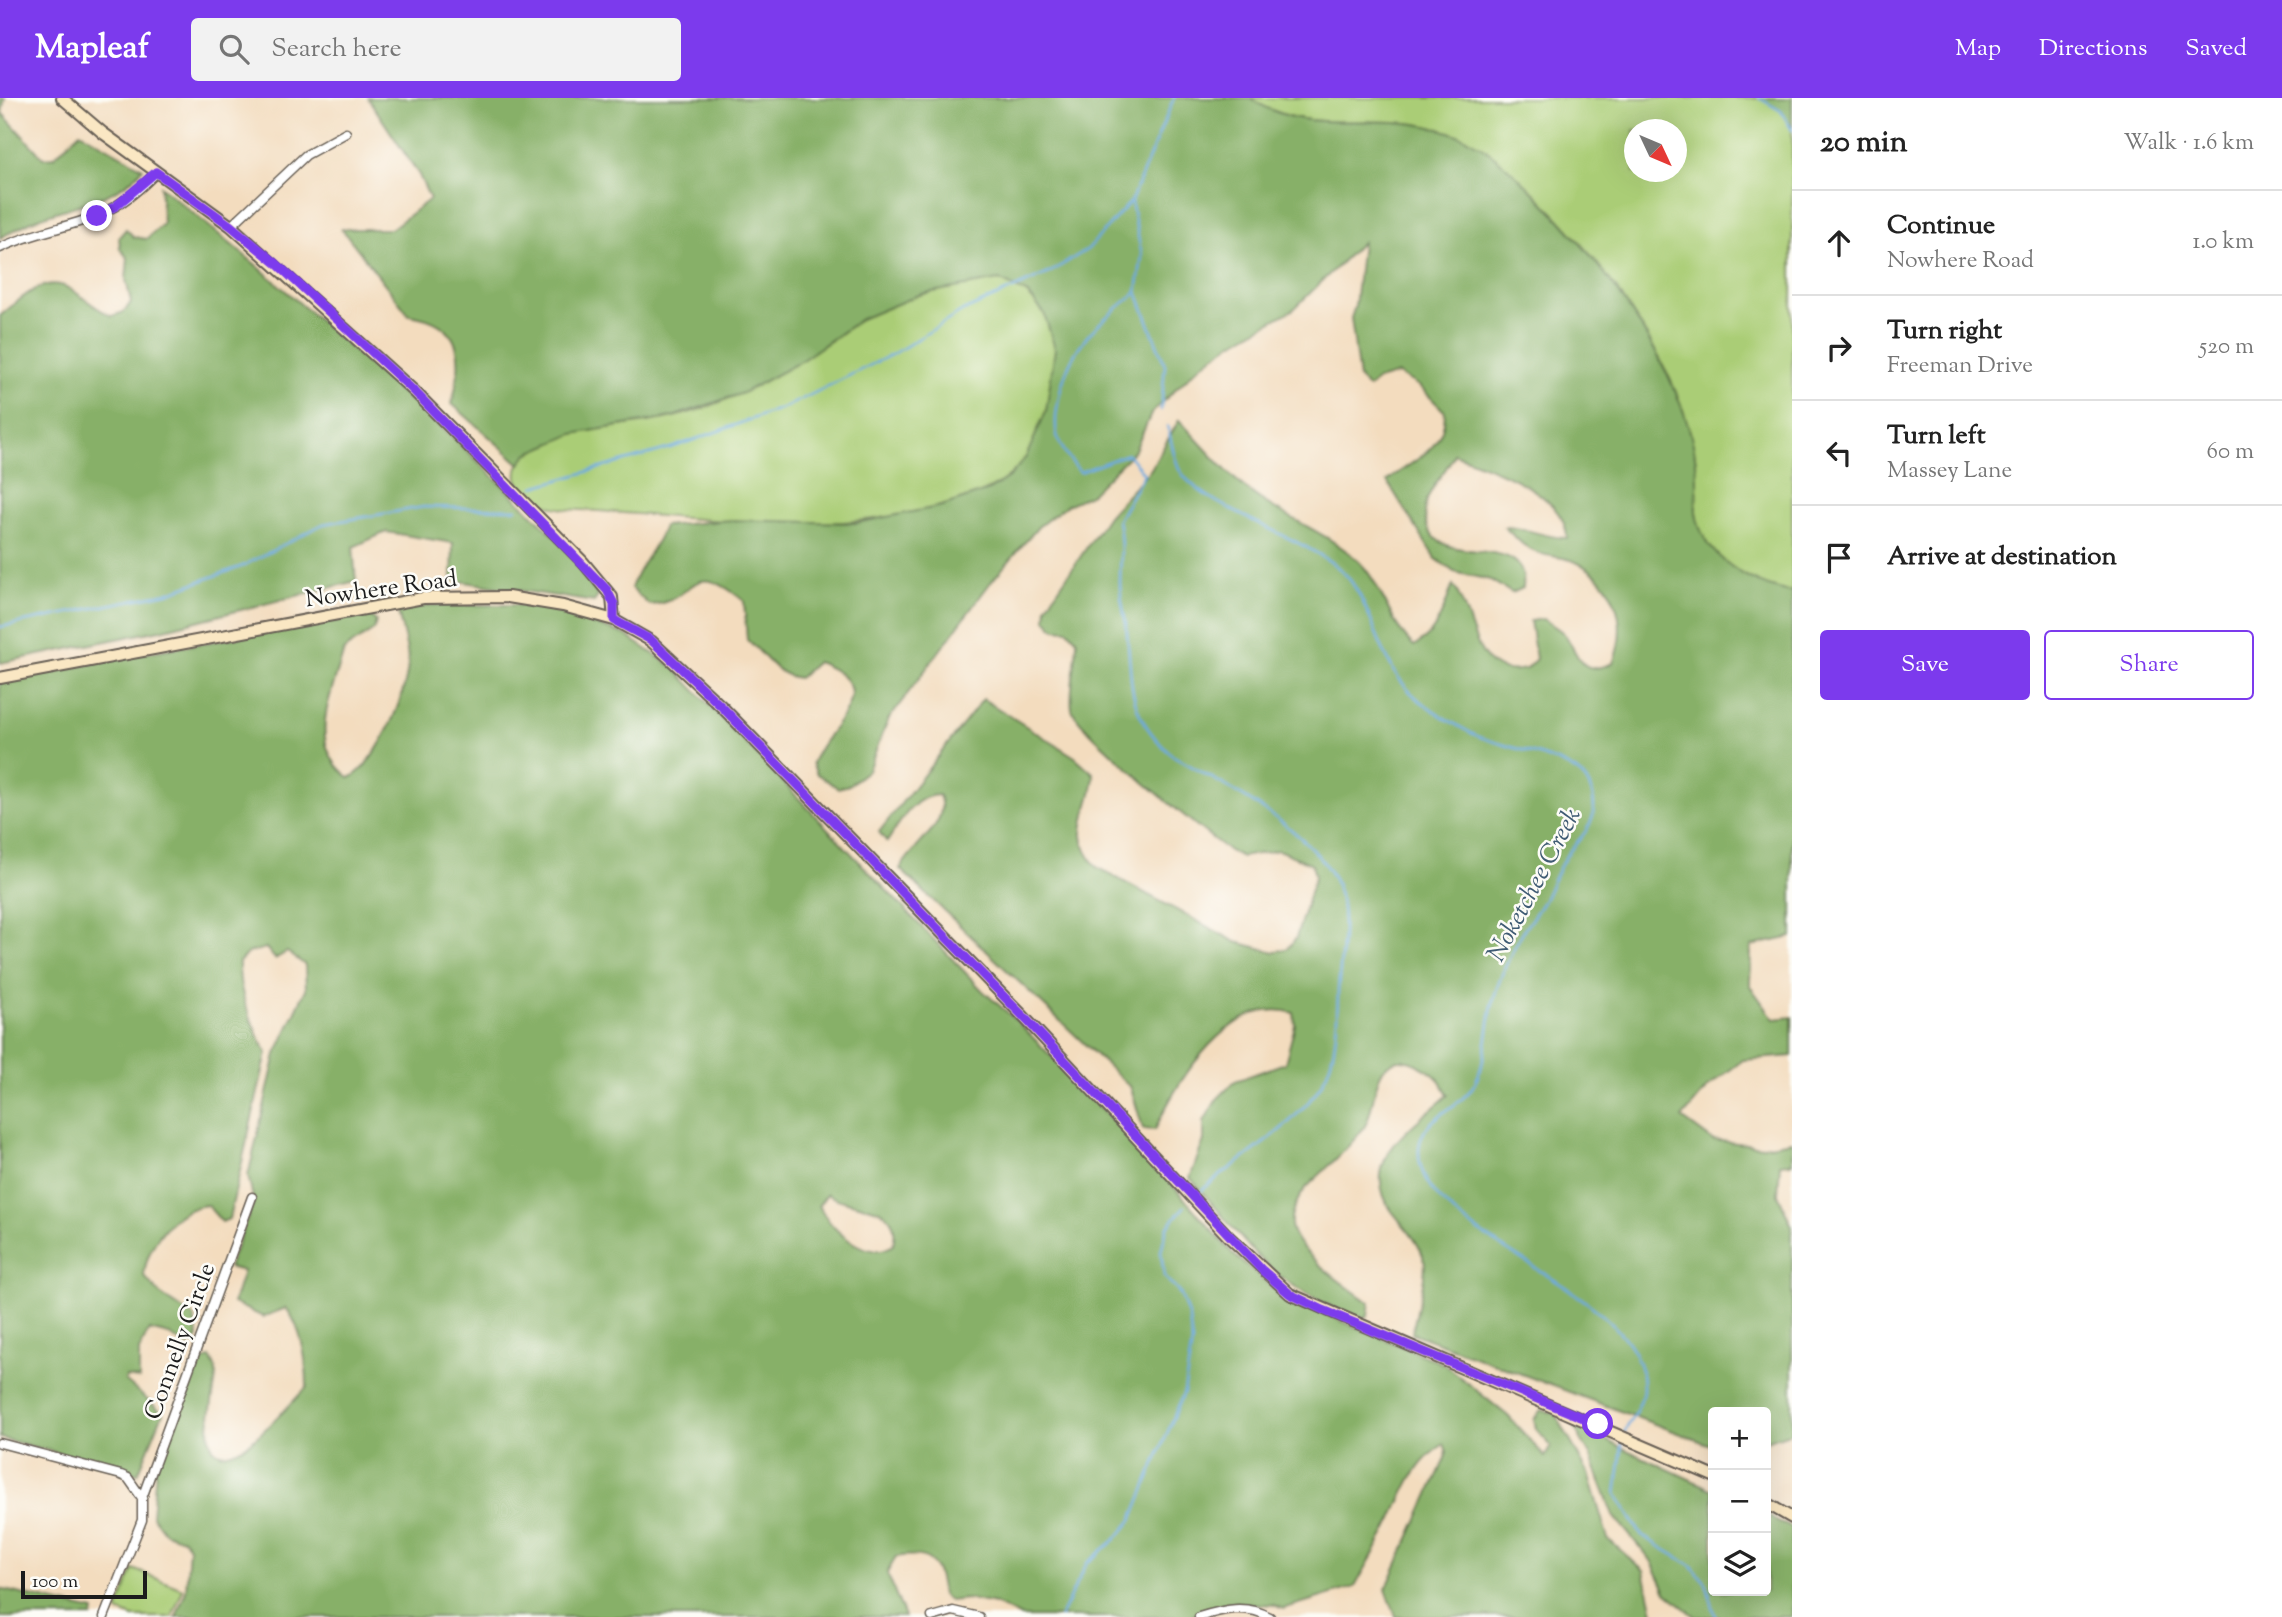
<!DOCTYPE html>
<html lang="en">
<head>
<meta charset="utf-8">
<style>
	:root { --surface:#fff; --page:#f2f2f2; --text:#222; --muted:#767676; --line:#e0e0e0; --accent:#7c3aed }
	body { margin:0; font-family:"Sorts Mill Goudy",serif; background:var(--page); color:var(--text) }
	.controls { position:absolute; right:21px; bottom:21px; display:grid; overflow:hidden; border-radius:7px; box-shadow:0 7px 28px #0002 }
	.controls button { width:63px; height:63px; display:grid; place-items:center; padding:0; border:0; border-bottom:2px solid var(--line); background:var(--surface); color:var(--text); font:35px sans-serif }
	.compass { position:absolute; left:1624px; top:21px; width:63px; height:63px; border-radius:50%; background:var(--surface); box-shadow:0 7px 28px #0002; rotate:134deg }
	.scale { position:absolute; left:21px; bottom:18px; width:126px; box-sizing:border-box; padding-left:7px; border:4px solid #1c1c1c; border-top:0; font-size:19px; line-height:24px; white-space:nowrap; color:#1c1c1c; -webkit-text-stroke:5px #fdfcf7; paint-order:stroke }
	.stop { position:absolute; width:21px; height:21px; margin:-16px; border:5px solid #7c3aed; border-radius:50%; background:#fff }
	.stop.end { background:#7c3aed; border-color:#fff; box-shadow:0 2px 7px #0008 }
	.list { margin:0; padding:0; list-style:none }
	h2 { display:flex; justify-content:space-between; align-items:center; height:91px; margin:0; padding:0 28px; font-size:30px }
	h2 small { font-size:23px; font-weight:400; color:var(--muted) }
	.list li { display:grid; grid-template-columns:46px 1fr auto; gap:21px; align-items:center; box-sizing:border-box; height:105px; padding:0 28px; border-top:2px solid var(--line) }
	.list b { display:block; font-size:26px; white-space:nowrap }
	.list p { margin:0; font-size:23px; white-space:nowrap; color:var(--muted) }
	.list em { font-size:23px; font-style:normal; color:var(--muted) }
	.actions { display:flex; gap:14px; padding:21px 28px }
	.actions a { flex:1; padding:16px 0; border:2px solid var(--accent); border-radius:7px; text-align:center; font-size:24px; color:var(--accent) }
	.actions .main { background:var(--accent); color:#fff }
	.icon { flex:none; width:38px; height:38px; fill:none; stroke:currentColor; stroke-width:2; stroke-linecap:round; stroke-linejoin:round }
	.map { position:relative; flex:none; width:1792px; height:1519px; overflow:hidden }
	header { display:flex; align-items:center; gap:42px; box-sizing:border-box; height:98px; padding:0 35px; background:var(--accent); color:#fff }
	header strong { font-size:33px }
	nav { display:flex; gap:38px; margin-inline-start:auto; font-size:24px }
	.search { width:490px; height:63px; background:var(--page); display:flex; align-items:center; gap:18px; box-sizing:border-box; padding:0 24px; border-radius:7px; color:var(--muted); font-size:26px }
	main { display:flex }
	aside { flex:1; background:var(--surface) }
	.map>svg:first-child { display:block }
</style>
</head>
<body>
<header>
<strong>Mapleaf</strong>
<div class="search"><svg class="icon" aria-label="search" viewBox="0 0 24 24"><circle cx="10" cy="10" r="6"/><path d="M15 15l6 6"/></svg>Search here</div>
<nav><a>Map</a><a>Directions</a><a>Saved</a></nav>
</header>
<main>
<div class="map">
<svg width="1792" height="1519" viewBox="0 0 1792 1519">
	<rect width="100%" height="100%" fill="#fdfcf7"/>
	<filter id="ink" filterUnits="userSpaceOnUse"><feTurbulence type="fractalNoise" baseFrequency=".0143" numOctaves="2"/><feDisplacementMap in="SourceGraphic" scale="14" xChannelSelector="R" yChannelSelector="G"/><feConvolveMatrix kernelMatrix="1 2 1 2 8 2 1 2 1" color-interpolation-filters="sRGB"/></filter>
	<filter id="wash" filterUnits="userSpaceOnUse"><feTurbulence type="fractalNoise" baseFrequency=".00686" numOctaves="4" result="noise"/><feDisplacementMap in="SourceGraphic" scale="28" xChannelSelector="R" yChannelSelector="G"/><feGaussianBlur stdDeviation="1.57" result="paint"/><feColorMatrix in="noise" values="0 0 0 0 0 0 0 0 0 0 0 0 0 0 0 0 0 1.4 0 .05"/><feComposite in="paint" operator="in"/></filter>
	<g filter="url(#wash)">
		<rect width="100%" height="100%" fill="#f3dcbe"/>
		<path fill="#aacd76" stroke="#637449" stroke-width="2" fill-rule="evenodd" d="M1250 0H1759L1781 13 1792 32V494C1752 487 1701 459 1696 414 1695 404 1698 393 1697 383 1697 360 1692 337 1684 315 1668 268 1633 212 1603 173 1571 131 1515 70 1470 43 1450 32 1417 25 1394 24 1342 21 1296 32 1250 0ZM1634 32H1676V74H1634Z
			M999 182C1032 190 1056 222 1055 256 1053 298 1043 349 1010 377 992 393 970 399 948 406 825 443 690 417 564 411 539 408 498 386 526 357 549 333 616 329 648 324 669 321 690 315 710 308 751 293 790 269 827 245 839 238 849 227 862 220 904 197 952 188 999 182Z
			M133 1471 183 1491 172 1519H133L117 1513Z"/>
		<path fill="#87b067" stroke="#526642" stroke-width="2" fill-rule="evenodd" d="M0 0H5L2 15 43 60 54 59 80 34 143 70C114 105 74 105 34 122 23 127 11 134 0 140Z
			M368 0H1250C1296 32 1342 21 1394 24 1420 25 1458 33 1480 48 1517 72 1575 137 1603 173 1633 212 1667 268 1684 315 1692 337 1697 360 1697 383 1698 393 1695 404 1696 414 1701 459 1752 487 1792 494V839L1751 848 1750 888 1774 921 1792 919V958L1743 962 1708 989 1682 1020 1712 1042 1763 1048 1792 1043V1065L1780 1066 1778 1096 1792 1128V1334L1766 1343V1314H1713V1348L1412 1235C1415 1219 1428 1175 1424 1161 1418 1141 1403 1128 1391 1112 1357 1061 1414 1028 1448 997 1441 981 1434 975 1418 967 1371 943 1377 1010 1365 1028 1349 1051 1325 1071 1305 1091 1298 1101 1290 1114 1291 1126 1292 1152 1350 1191 1370 1205L1368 1218 1356 1221C1330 1208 1304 1196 1281 1179 1246 1152 1220 1112 1190 1080L1204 1042V1023L1217 1001 1235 983 1285 965 1295 927 1294 915C1230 896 1177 983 1155 1032L1143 1031 1131 990 900 771C913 746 951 727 939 697 913 697 900 725 887 744L879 734 983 601 1075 659 1094 676C1093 713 1065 735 1098 770L1236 844 1275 854 1288 850 1296 840 1315 778 1312 766 1278 752 1242 759 1231 754C1208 739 1075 630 1072 611 1069 589 1077 564 1077 542L1068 532 1055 531 1046 521 1047 508 1108 418 1151 371 1179 322C1204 348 1230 381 1260 401 1291 422 1326 435 1355 460 1383 484 1387 524 1414 548 1438 537 1443 510 1453 487 1477 521 1471 583 1526 571L1536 561 1530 523 1543 521C1550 526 1561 531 1566 538 1580 560 1581 579 1613 565 1629 525 1616 483 1576 464 1561 457 1543 460 1529 451 1520 445 1512 436 1504 429 1526 429 1546 440 1567 440 1566 395 1490 369 1454 356 1447 373 1433 385 1427 402 1424 409 1425 421 1427 428 1443 472 1530 432 1523 490L1512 495 1490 482 1454 474 1435 460 1387 383C1413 362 1445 352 1445 314L1419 288 1398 276 1378 282 1368 290 1359 281 1351 220 1355 208 1362 144 1294 211 1231 246 1201 267 1152 314 1135 352 1090 397 1067 407 1038 429 991 484 888 622 868 672 849 687 838 690 817 676 812 665C828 625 888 591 817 564L799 580C775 578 765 556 747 542L744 503C687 456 699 504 649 507L631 490C639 466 656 451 664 428L731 422 856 425 942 408 989 392 1010 378 1026 359 1046 313 1055 251 1044 215 1028 196 999 182 921 196 861 221 798 265 743 295 672 319 573 336 527 356 520 366 452 306C463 261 466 225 409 217L342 131H391L430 101 419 77Z
			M1759 0H1792V32L1781 13Z
			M160 88 255 166 457 343 573 456 598 498 594 504 452 482 453 445 386 434 353 449 356 483 165 531 0 565V218C16 205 40 179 64 188 79 194 93 210 112 218L124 214 131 204 126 182 128 160 120 151 119 139 126 131 134 139 146 141 163 126Z
			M431 507H536L624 536 673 569 983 893 1016 922 1139 1049 1233 1156 1284 1199 1444 1266 1508 1318 1545 1359 1551 1348 1536 1331 1534 1321 1541 1312 1555 1315 1588 1375 1608 1441 1644 1473 1654 1519H1396L1386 1491 1444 1363 1447 1354 1444 1346C1414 1365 1406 1391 1392 1421 1381 1444 1367 1467 1355 1489L1283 1511 1274 1507 1228 1504 1190 1519H1021L995 1506 968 1501 949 1503 942 1497C937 1464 933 1453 896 1459L887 1475 905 1519H176L186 1493 189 1449 183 1441 165 1435 152 1418 156 1369 202 1264 210 1259C213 1264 216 1268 216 1274 217 1295 188 1379 243 1349 261 1339 291 1305 307 1289 307 1264 302 1230 286 1210L263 1219 233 1205 243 1173 228 1169 254 1104 248 1078 276 956 306 891 305 867 287 854 275 861 266 850 248 855 239 864C238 896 252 928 267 955L229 1121 222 1124 207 1107C173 1111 147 1146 144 1178L160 1196 194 1219 198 1240 188 1249 169 1237 149 1232 139 1253V1281L126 1279 125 1283 163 1315 138 1376 0 1340V584L162 552 370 517 376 523 374 532 344 552C332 598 304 646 350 680 378 666 409 592 408 562 407 546 401 529 398 514ZM827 1096C851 1113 904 1101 893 1147 867 1165 829 1131 819 1107Z
			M1573 1327 1713 1392V1493H1766V1417L1792 1430V1519H1696L1666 1494 1652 1464 1613 1417 1589 1355Z
			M0 1491 94 1513 93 1519H0Z"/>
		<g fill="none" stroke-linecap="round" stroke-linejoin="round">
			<path stroke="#6daadf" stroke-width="2.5" d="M1759 0 1781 13 1792 32
				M1137 194C1099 225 1071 244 1060 295 1051 333 1055 345 1080 374L1128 356 1144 376 1118 422C1123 445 1120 463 1120 486 1120 503 1126 518 1127 535 1133 589 1126 616 1172 657 1222 687 1315 731 1337 788 1349 820 1340 861 1338 894 1337 929 1337 968 1315 996 1284 1036 1239 1061 1201 1093
				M1161 312 1165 267 1137 194 1142 158 1131 103 1174 0
				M1167 328C1172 342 1173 361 1181 374 1204 410 1302 438 1341 472 1374 502 1376 568 1419 602 1435 614 1455 627 1473 636 1501 650 1571 658 1587 684 1593 694 1595 707 1593 718 1589 734 1575 745 1566 758 1557 772 1551 788 1544 802 1537 814 1528 825 1521 837 1509 859 1497 884 1492 908 1486 934 1487 967 1472 990 1457 1013 1421 1018 1419 1051 1412 1141 1647 1189 1643 1290 1643 1305 1631 1321 1624 1335
				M534 389 674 349 788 308 895 255 963 213 1049 175 1088 151 1131 103
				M0 529 167 495 243 468 323 426 424 409 516 411
				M1623 1341 1616 1396 1642 1438 1691 1467 1706 1485 1716 1519
				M1060 1519 1087 1465 1116 1441 1132 1422 1184 1294 1192 1245 1189 1220 1181 1197 1164 1178 1161 1153 1167 1129 1184 1109"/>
		</g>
	</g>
	<g filter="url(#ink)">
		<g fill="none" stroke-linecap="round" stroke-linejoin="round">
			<g stroke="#675f55" stroke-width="11">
				<path id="street" d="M231 128 306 57 346 35
					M0 150C37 132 79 129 114 109 130 100 144 87 157 74
					M0 1345 121 1377 128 1380 142 1400
					M104 1519 142 1422V1400L252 1099
					M932 1519 953 1513 979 1519
					M1199 1519C1224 1511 1246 1506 1270 1519"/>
			</g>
			<g stroke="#675f55" stroke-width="14">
				<path id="secondary" d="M62 0 103 35 231 128 415 294 583 464 612 499 614 522
					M0 580 423 500 508 499 563 508 614 522 651 543 722 609 1023 918 1229 1139 1290 1196 1713 1378
					M1766 1405 1792 1420"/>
			</g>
			<use href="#street" stroke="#fff" stroke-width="8"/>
			<use href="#secondary" stroke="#fae7c3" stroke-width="10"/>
		</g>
	</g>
	<g fill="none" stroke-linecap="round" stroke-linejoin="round" filter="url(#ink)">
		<path stroke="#7c3aed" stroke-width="9" d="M97 118 116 108 156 74 231 128 276 165 415 294 607 492 614 506V522L651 542 722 609 1023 918 1262 1172 1290 1196 1323 1212 1598 1326"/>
	</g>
	<g text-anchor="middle" stroke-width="5" stroke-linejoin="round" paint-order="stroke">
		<g font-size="24" fill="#1c1c1c" stroke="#fdfcf7">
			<text transform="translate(381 490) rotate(-8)" y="8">Nowhere Road</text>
			<text transform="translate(179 1243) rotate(-70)" y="8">Connelly Circle</text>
		</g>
		<g font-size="26" font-style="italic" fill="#405c74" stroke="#fdfcf7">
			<text transform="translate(1533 786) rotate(-62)" y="9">Noketchee Creek</text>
		</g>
	</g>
</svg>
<div class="controls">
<button>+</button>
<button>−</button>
<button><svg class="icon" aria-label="layers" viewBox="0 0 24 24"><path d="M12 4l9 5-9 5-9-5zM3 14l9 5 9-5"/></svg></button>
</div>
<svg class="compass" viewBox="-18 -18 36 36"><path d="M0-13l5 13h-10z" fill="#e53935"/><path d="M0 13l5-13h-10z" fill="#767676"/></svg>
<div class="scale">100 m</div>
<div class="stop" style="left:1598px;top:1326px"></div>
<div class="stop end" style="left:97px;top:118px"></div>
</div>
<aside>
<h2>20 min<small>Walk · 1.6 km</small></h2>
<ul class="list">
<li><svg class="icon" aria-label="ahead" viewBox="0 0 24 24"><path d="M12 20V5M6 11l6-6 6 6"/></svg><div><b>Continue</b><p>Nowhere Road</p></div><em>1.0 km</em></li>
<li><svg class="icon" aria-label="right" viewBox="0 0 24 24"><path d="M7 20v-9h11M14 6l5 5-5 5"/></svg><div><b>Turn right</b><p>Freeman Drive</p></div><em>520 m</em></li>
<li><svg class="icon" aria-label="left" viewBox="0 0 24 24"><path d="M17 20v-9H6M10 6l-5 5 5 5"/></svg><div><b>Turn left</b><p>Massey Lane</p></div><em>60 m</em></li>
<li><svg class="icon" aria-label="arrive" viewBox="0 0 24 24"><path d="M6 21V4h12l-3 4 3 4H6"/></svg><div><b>Arrive at destination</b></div></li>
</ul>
<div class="actions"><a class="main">Save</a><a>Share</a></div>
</aside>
</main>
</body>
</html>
